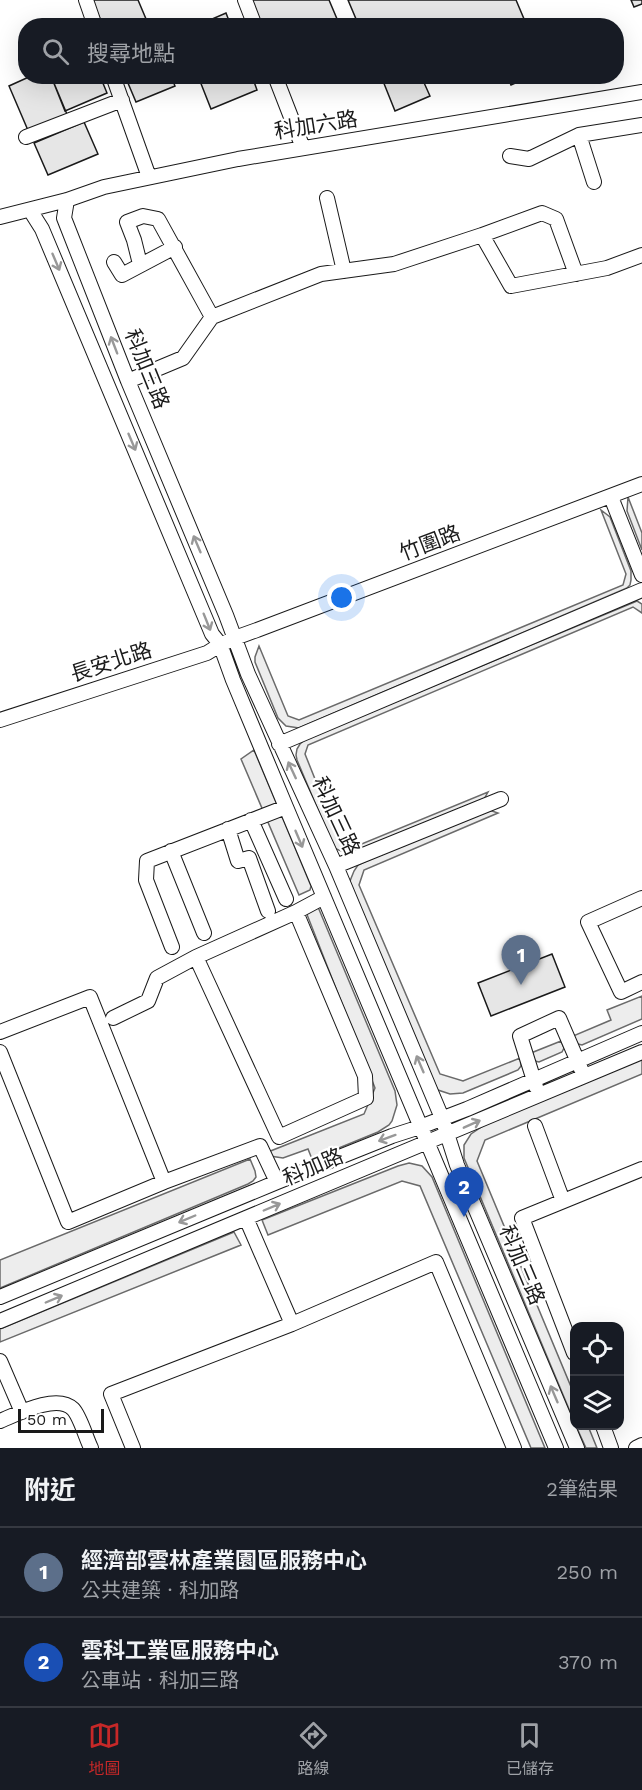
<!DOCTYPE html>
<html lang="zh-TW">
<head>
<meta charset="utf-8">
<style>
	:root { --surface:#171b24; --page:#242831; --text:#f1f3f6; --muted:#9ea1a6; --line:#363941; --accent:#c62828 }
	body { margin:0; font-family:"Work Sans","Noto Sans TC",sans-serif; background:var(--page); color:var(--text) }
	.controls { position:absolute; right:18px; bottom:18px; display:grid; overflow:hidden; border-radius:12px; box-shadow:0 6px 24px #0002 }
	.controls button { width:54px; height:54px; display:grid; place-items:center; padding:0; border:0; border-bottom:2px solid var(--line); background:var(--surface); color:var(--text); font:30px sans-serif }
	.scale { position:absolute; left:18px; bottom:15px; width:86px; box-sizing:border-box; padding-left:6px; border:3px solid #1a1a1a; border-top:0; font-size:16px; line-height:21px; white-space:nowrap; color:#1a1a1a; -webkit-text-stroke:4px #fff; paint-order:stroke }
	.you { position:absolute; left:342px; top:598px; width:21px; height:21px; margin:-15px; border:4px solid #fff; border-radius:50%; background:#1a73e8; box-shadow:0 0 0 9px #1a73e833 }
	.badge { display:grid; place-items:center; width:39px; height:39px; border-radius:50%; background:var(--accent); color:#fff; font-size:20px; font-weight:700 }
	.pin { position:absolute; translate:-50% -50px; filter:drop-shadow(0 2px 3px #0008) }
	.pin::after { content:''; position:absolute; top:32px; width:21px; height:18px; background:inherit; clip-path:polygon(0 0,100% 0,50% 100%) }
	.list { margin:0; padding:0; list-style:none }
	h2 { display:flex; justify-content:space-between; align-items:center; height:78px; margin:0; padding:0 24px; font-size:26px }
	h2 small { font-size:20px; font-weight:400; color:var(--muted) }
	.list li { display:grid; grid-template-columns:39px 1fr auto; gap:18px; align-items:center; box-sizing:border-box; height:90px; padding:0 24px; border-top:2px solid var(--line) }
	.list b { display:block; font-size:22px; white-space:nowrap }
	.list p { margin:0; font-size:20px; white-space:nowrap; color:var(--muted) }
	.list em { font-size:20px; font-style:normal; color:var(--muted) }
	.icon { flex:none; width:33px; height:33px; fill:none; stroke:currentColor; stroke-width:2; stroke-linecap:round; stroke-linejoin:round }
	.map { position:relative; flex:none; width:642px; height:1448px; overflow:hidden }
	.search { position:absolute; background:var(--surface); box-shadow:0 6px 24px #0002; left:18px; right:18px; top:18px; height:66px; display:flex; align-items:center; gap:15px; box-sizing:border-box; padding:0 21px; border-radius:24px; color:var(--muted); font-size:22px }
	.sheet { height:258px; background:var(--surface) }
	nav { display:flex; justify-content:space-around; align-items:center; box-sizing:border-box; height:84px; border-top:2px solid var(--line); background:var(--surface); font-size:16px; color:var(--muted) }
	nav a { display:grid; justify-items:center; gap:3px }
	nav .on { color:var(--accent) }
	.map>svg:first-child { display:block }
</style>
</head>
<body>
<div class="map">
<svg width="642" height="1448" viewBox="0 0 642 1448">
	<rect width="100%" height="100%" fill="#fff"/>
	<path fill="#ededed" stroke="#6a6a6a" stroke-width="1.5" d="M628 497 642 533V550L627 511Z
		M601 510 610 517 631 571V580L630 585 627 588 299 728 286 726 278 718 255 662V657L259 646 288 716 299 720 623 585 626 574Z
		M637 601 642 604V613L633 607 308 745 305 754 341 844 352 848 488 792 484 799 348 854 334 848 297 760 296 755 297 749 300 744 306 739Z
		M254 750 311 886 310 890 299 895 241 759Z
		M489 810 498 813 364 870 359 885 440 1074 463 1081 520 1058 521 1066 518 1070 463 1093 450 1094 438 1090 434 1085 349 886 350 881 354 871 358 865 364 862Z
		M318 907 395 1091 397 1105 392 1121 389 1125 378 1132 312 1159 308 1149 283 1158 270 1156 268 1152 364 1114 375 1088 306 912Z
		M642 996V1019L582 1045 578 1044 573 1036 611 1020 607 1010Z
		M561 1041 564 1048 562 1052 539 1062 535 1061 531 1053Z
		M642 1057V1074L485 1140 477 1161 574 1394V1421L464 1158V1145L471 1134 486 1124Z
		M250 1159 255 1171 256 1177 253 1181 248 1184 0 1288V1260Z
		M409 1163 422 1166 432 1177 545 1448H531L420 1186 402 1181 268 1235 262 1220 398 1166Z
		M234 1232 241 1245 0 1342V1329Z
		M576 1426H588L597 1448H586Z"/>
	<path fill="#e6e6e6" stroke="#1a1a1a" stroke-width="1.5" d="M92 0H138L149 26H103Z
		M250 0H329L340 26H261Z
		M348 0H516L527 26H359Z
		M631 0H642V4L634 7Z
		M226 13 231 26H196Z
		M31 76H51L69 119 30 135 9 86Z
		M51 76H100L107 93 65 111Z
		M125 76H171L175 86 136 102Z
		M198 76H252L257 90 211 109Z
		M283 76H301L286 83Z
		M381 76H421L430 96 395 111Z
		M507 76H531L511 85Z
		M84 122 98 154 48 175 34 143Z
		M552 954 565 987 491 1016 478 983Z"/>
	<g fill="none" stroke-linecap="round" stroke-linejoin="round">
		<g stroke="#1a1a1a" stroke-width="16">
			<path id="minor" d="M86 0 95 26
				M245 0 255 26
				M113 76 149 177
				M275 76 303 148
				M579 135 594 182
				M26 137 122 100
				M510 156 529 159 579 135 642 125
				M327 198 344 271
				M67 200 64 218 128 381 226 615 248 674 336 866 442 1118 457 1165 577 1448
				M30 210 42 229 212 634 220 644 233 680 286 807 556 1448
				M0 217 67 200 104 187 238 159 642 92
				M482 235 542 213 556 219 576 274
				M114 262 122 275 175 247
				M140 264 134 240 127 222 143 216 158 219 212 317
				M128 381 183 358 212 317 321 274 394 264 482 235 511 286 607 268 642 255
				M611 497 642 575
				M0 720 207 653C223 642 239 636 257 630L642 484
				M279 744 642 590
				M251 820 286 899
				M228 829 238 861 249 858 268 911
				M171 851 204 933
				M336 866 501 799
				M642 898 588 922 621 992 642 982
				M172 947 146 880 147 861 286 807
				M196 957 296 912
				M113 1018 148 1001 157 978 196 957 279 1137 366 1098 365 1076 296 912 324 897
				M0 1032 90 997 164 1182
				M0 1052 68 1222 164 1182 260 1146 277 1182
				M536 1087 520 1036 559 1018 581 1069
				M535 1126 563 1201
				M246 1218 292 1324
				M0 1297 277 1182 392 1136 420 1127 467 1109 642 1033
				M0 1321 642 1052
				M574 1353 522 1218 642 1169
				M0 1361 22 1412
				M0 1421C17 1414 57 1393 73 1409 80 1416 86 1438 91 1448
				M603 1426 611 1448
				M133 1448 111 1394 292 1324 436 1262 514 1448
				M636 1448 642 1445"/>
		</g>
		<use href="#minor" stroke="#fff" stroke-width="14"/>
	</g>
	<defs><path id="oneway-shaft" d="M-6 0H5M1.5-3L5.5 0L1.5 3" fill="none" stroke-width="1.6" stroke-linecap="round" stroke-linejoin="round" transform="scale(1.5)"/></defs>
	<g stroke="#989898">
		<use href="#oneway-shaft" transform="translate(56 262) rotate(67)"/>
		<use href="#oneway-shaft" transform="translate(114 345) rotate(-111)"/>
		<use href="#oneway-shaft" transform="translate(132 442) rotate(67)"/>
		<use href="#oneway-shaft" transform="translate(197 544) rotate(-113)"/>
		<use href="#oneway-shaft" transform="translate(207 622) rotate(68)"/>
		<use href="#oneway-shaft" transform="translate(292 770) rotate(-115)"/>
		<use href="#oneway-shaft" transform="translate(299 839) rotate(67)"/>
		<use href="#oneway-shaft" transform="translate(420 1064) rotate(-113)"/>
		<use href="#oneway-shaft" transform="translate(472 1124) rotate(-24)"/>
		<use href="#oneway-shaft" transform="translate(387 1138) rotate(160)"/>
		<use href="#oneway-shaft" transform="translate(272 1207) rotate(-23)"/>
		<use href="#oneway-shaft" transform="translate(187 1219) rotate(157)"/>
		<use href="#oneway-shaft" transform="translate(54 1299) rotate(-23)"/>
		<use href="#oneway-shaft" transform="translate(554 1394) rotate(-113)"/>
	</g>
	<g text-anchor="middle" stroke-width="4.5" stroke-linejoin="round" paint-order="stroke">
		<g font-size="21" fill="#1a1a1a" stroke="#fff">
			<text transform="translate(316 125) rotate(-9)" y="7">科加六路</text>
			<text transform="translate(147 369) rotate(68)" y="7">科加三路</text>
			<text transform="translate(430 543) rotate(-21)" y="7">竹圍路</text>
			<text transform="translate(111 662) rotate(-18)" y="7">長安北路</text>
			<text transform="translate(336 816) rotate(65)" y="7">科加三路</text>
			<text transform="translate(313 1167) rotate(-23)" y="7">科加路</text>
			<text transform="translate(522 1265) rotate(67)" y="7">科加三路</text>
		</g>
	</g>
</svg>
<div class="controls">
<button><svg class="icon" aria-label="locate" viewBox="0 0 24 24"><circle cx="12" cy="12" r="6"/><path d="M12 2v4M12 18v4M2 12h4M18 12h4"/></svg></button>
<button><svg class="icon" aria-label="layers" viewBox="0 0 24 24"><path d="M12 4l9 5-9 5-9-5zM3 14l9 5 9-5"/></svg></button>
</div>
<div class="scale">50 m</div>
<div class="you"></div>
<div class="pin badge" style="left:521px;top:985px;background:#5c6f8a">1</div>
<div class="pin badge" style="left:464px;top:1217px;background:#1a4fb4">2</div>
<div class="search"><svg class="icon" aria-label="search" viewBox="0 0 24 24"><circle cx="10" cy="10" r="6"/><path d="M15 15l6 6"/></svg>搜尋地點</div>
</div>
<section class="sheet">
<h2>附近<small>2筆結果</small></h2>
<ul class="list">
<li><span class="badge" style="background:#5c6f8a">1</span><div><b>經濟部雲林產業園區服務中心</b><p>公共建築 · 科加路</p></div><em>250 m</em></li>
<li><span class="badge" style="background:#1a4fb4">2</span><div><b>雲科工業區服務中心</b><p>公車站 · 科加三路</p></div><em>370 m</em></li>
</ul>
</section>
<nav>
<a class="on"><svg class="icon" aria-label="map" viewBox="0 0 24 24"><path d="M3 6l6-2 6 2 6-2v14l-6 2-6-2-6 2zM9 4v14M15 6v14"/></svg>地圖</a>
<a><svg class="icon" aria-label="directions" viewBox="0 0 24 24"><path d="M12 3l9 9-9 9-9-9zM9 14v-3h6M13 9l2 2-2 2"/></svg>路線</a>
<a><svg class="icon" aria-label="saved" viewBox="0 0 24 24"><path d="M7 4h10v16l-5-4-5 4z"/></svg>已儲存</a>
</nav>
</body>
</html>
